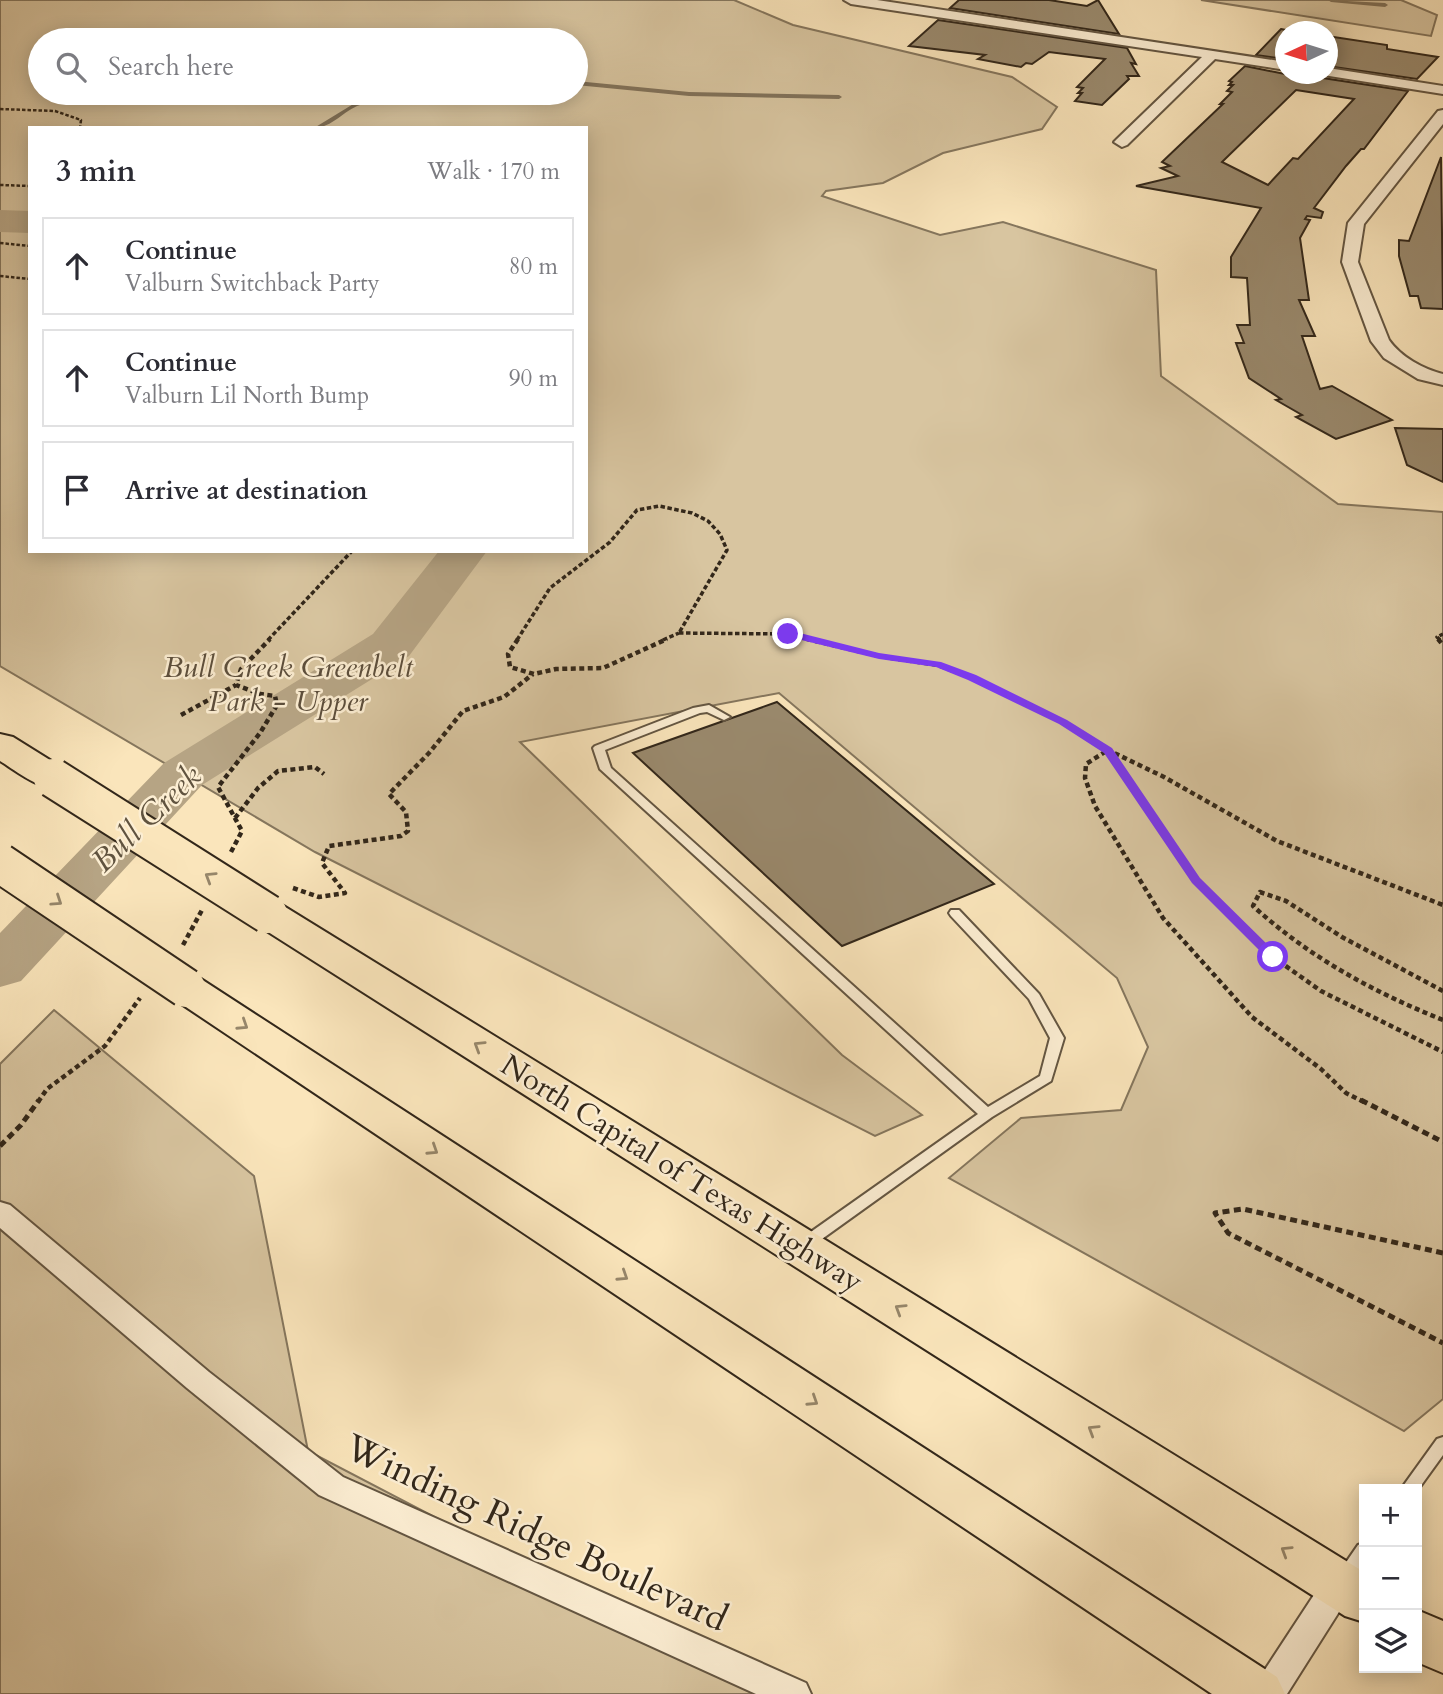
<!DOCTYPE html>
<html lang="en">
<head>
<meta charset="utf-8">
<style>
	:root { --surface:#fff; --page:#f7f7f7; --text:#2b2b33; --muted:#7c7c81; --line:#e1e1e2 }
	body { margin:0; font-family:Cardo,serif; background:var(--page); color:var(--text) }
	.controls { position:absolute; right:21px; bottom:21px; display:grid; overflow:hidden; border-radius:0px; box-shadow:0 4px 18px #0003 }
	.controls button { width:63px; height:63px; display:grid; place-items:center; padding:0; border:0; border-bottom:2px solid var(--line); background:var(--surface); color:var(--text); font:35px sans-serif }
	.compass { position:absolute; left:1275px; top:21px; width:63px; height:63px; border-radius:50%; background:var(--surface); box-shadow:0 4px 18px #0003; rotate:266deg }
	.stop { position:absolute; width:21px; height:21px; margin:-16px; border:5px solid #7c3aed; border-radius:50%; background:#fff }
	.stop.end { background:#7c3aed; border-color:#fff; box-shadow:0 2px 7px #0008 }
	.list { margin:0; padding:0; list-style:none }
	h2 { display:flex; justify-content:space-between; align-items:center; height:91px; margin:0; padding:0 28px; font-size:30px }
	h2 small { font-size:23px; font-weight:400; color:var(--muted) }
	.list li { display:grid; grid-template-columns:46px 1fr auto; gap:21px; align-items:center; box-sizing:border-box; height:98px; margin:0 14px 14px; padding:0 14px; border:2px solid var(--line); border-radius:0px }
	.list b { display:block; font-size:26px; white-space:nowrap }
	.list p { margin:0; font-size:23px; white-space:nowrap; color:var(--muted) }
	.list em { font-size:23px; font-style:normal; color:var(--muted) }
	.icon { flex:none; width:38px; height:38px; fill:none; stroke:currentColor; stroke-width:2; stroke-linecap:round; stroke-linejoin:round }
	.map { position:relative; flex:none; width:1443px; height:1694px; overflow:hidden }
	.search { position:absolute; background:var(--surface); box-shadow:0 4px 18px #0003; left:28px; top:28px; width:560px; height:77px; display:flex; align-items:center; gap:18px; box-sizing:border-box; padding:0 24px; border-radius:38px; color:var(--muted); font-size:26px }
	.panel { position:absolute; background:var(--surface); box-shadow:0 4px 18px #0003; left:28px; top:126px; width:560px; height:427px; border-radius:0px }
	.map>svg:first-child { display:block }
</style>
</head>
<body>
<div class="map">
<svg width="1443" height="1694" viewBox="0 0 1443 1694">
	<rect width="100%" height="100%" fill="#fae5bb"/>
	<filter id="stains"><feTurbulence type="fractalNoise" baseFrequency=".00286" numOctaves="4"/><feColorMatrix values="0 0 0 0 .2 0 0 0 0 .09 0 0 0 0 .02 0 0 0 .5 -.17"/></filter>
	<radialGradient id="worn" r=".72"><stop offset=".6" stop-color="#630" stop-opacity="0"/><stop offset="1" stop-color="#630" stop-opacity=".3"/></radialGradient>
	<path fill="#d8c5a0" stroke="#85765d" stroke-width="2" fill-rule="evenodd" d="M0 0H734L793 25 1012 77 1057 107 1042 129 943 153 883 183 826 191 822 196 940 235 1003 222 1156 270 1161 376 1338 504 1443 512V1399L1404 1431 949 1178 1021 1118 1121 1110 1148 1047 1117 978 779 693 520 742 842 1055 922 1115 875 1136 315 852 0 666ZM40 40H576V93H40ZM30 128H586V551H30Z
		M1201 0H1401L1437 15 1431 36Z
		M54 1010 254 1176 308 1451 774 1694H0V1064Z"/>
	<g fill="none" stroke-linecap="round" stroke-linejoin="round">
		<path fill="#81725a" fill-rule="evenodd" d="M1328 0 1385 3 1388 5 1385 7 1331 2Z
			M576 81 689 92 839 95 842 97 839 99 689 96 576 85Z
			M385 93H392C380 102 373 101 360 105 344 110 332 128 314 128L355 103 376 99Z"/>
		<path fill="#b6a484" fill-rule="evenodd" d="M0 210 30 211V233L0 232Z
			M439 551H487L409 656 202 785 21 981 0 987V933L164 763 373 634Z"/>
	</g>
	<path fill="#9a8a6e" stroke="#32271a" stroke-width="2" fill-rule="evenodd" d="M959 0H1049L1087 6 1098 0 1119 34 950 8Z
		M938 20 1127 48 1136 64 1131 63 1139 76H1127L1129 79 1102 105 1075 101 1082 93H1078L1083 88 1077 87 1105 59 1049 52 1032 64 1026 63 1021 67 978 59 985 55 909 46Z
		M1281 29 1296 32H1285V59L1256 55Z
		M1327 36 1387 45V49L1438 57 1417 79 1327 66Z
		M1245 66 1285 74H1321L1323 78 1408 91 1364 149H1361L1346 166 1314 208 1323 212 1321 218 1307 216 1305 219 1310 220 1300 238 1309 300H1299L1315 336H1302L1320 389 1332 386 1392 420 1336 439 1296 417 1302 415 1276 400 1281 399 1249 378 1236 343H1244L1237 325H1250L1247 278 1231 277V257L1261 208 1136 186 1178 176 1161 168 1170 166 1162 162 1223 104H1220L1232 92 1227 91 1233 85H1229L1232 82 1229 81ZM1296 90 1354 99 1298 159 1293 158 1268 185 1222 162Z
		M1441 157 1443 309 1421 308 1418 296H1410L1399 256V240L1409 241Z
		M1395 428 1443 429V482L1407 465Z
		M777 702 994 884 842 946 633 753Z"/>
	<g fill="none" stroke-linecap="round" stroke-linejoin="round">
		<g stroke="#645642" stroke-width="4">
			<path id="lane" d="M709 705 730 717 724 720 707 712 700 713 605 750 611 768 988 1107 1040 1076 1050 1038 1029 999 951 916 949 913 951 910H959L1039 994 1064 1038 1051 1081 992 1117 808 1249 803 1250 798 1249 796 1245 798 1241 978 1114 600 769 593 748 595 746 693 708Z
				M1443 1437V1455L1417 1491V1489H1401L1437 1439Z
				M1364 1543C1364 1548 1365 1555 1364 1560 1362 1572 1350 1588 1338 1584L1335 1579 1338 1574 1358 1545Z"/>
		</g>
		<g stroke="#645642" stroke-width="4">
			<path id="street" d="M844 0H877L1286 62V70L1215 59 1127 145 1122 147 1114 142 1117 139 1202 57 851 4Z
				M1328 68 1443 86V94L1323 75 1328 74Z
				M1443 110V124L1364 224 1358 262 1389 340C1401 357 1423 369 1443 374V385L1418 379 1384 358 1371 341 1342 262 1348 223 1438 111Z
				M0 1202 10 1205 209 1372 343 1477 806 1683 811 1694H756L319 1495 187 1388 0 1228Z
				M1339 1571 1351 1575 1356 1585 1287 1694H1249L1327 1575Z"/>
		</g>
		<g stroke="#32271a" stroke-width="4">
			<path id="highway" d="M0 734 13 737 66 770 72 778 66 786C40 792 21 774 0 761Z
				M268 902 282 905 1364 1572V1622L1345 1616 254 923 248 914 254 905Z
				M186 975 201 979 1277 1677 1285 1694H1212L171 997 165 988 171 979Z
				M1417 1610 1443 1621V1673L1417 1662Z"/>
		</g>
		<path stroke="#32271a" stroke-width="2.5" stroke-dasharray="3.5 2" stroke-linecap="butt" d="M0 109 55 111 81 120 80 128
			M0 185 30 186
			M0 243 30 246
			M0 276 30 279"/>
		<path stroke="#32271a" stroke-width="3.5" stroke-dasharray="4.5 2.5" stroke-linecap="butt" d="M679 633 788 634 815 640
			M268 640 352 551
			M517 640 550 588 610 542 637 510 659 506 692 513 708 521 720 534 727 550 679 633
			M663 640 679 633
			M1440 640 1437 637 1443 634"/>
		<path stroke="#32271a" stroke-width="4.5" stroke-dasharray="5 3.5" stroke-linecap="butt" d="M518 639 508 654 510 667 534 674 556 669 603 668 667 639
			M807 639 879 656 938 665 972 678 1063 722 1108 750 1164 777 1277 841 1443 905
			M1438 639 1443 645
			M181 715 236 685
			M235 818 258 788 278 771 315 767 324 774
			M231 852 242 831 218 787 260 733 277 705 275 696 260 694 236 685 241 669 270 639
			M293 888 319 897 345 893 322 863 329 846 401 836 408 831 406 812 389 794 429 753 463 711 504 697 533 674
			M183 945 202 910
			M1443 991 1342 937 1286 901 1260 892 1253 906C1309 957 1373 992 1443 1020
			M38 1102 47 1089 105 1046 140 998
			M1364 1102 1346 1093 1321 1069 1252 1017 1163 918 1095 806 1085 778 1086 764 1108 750 1196 880 1273 957 1321 991 1443 1052"/>
		<path stroke="#32271a" stroke-width="5" stroke-dasharray="7 4.5" stroke-linecap="butt" d="M1361 1100 1443 1142
			M0 1146 21 1125 39 1100
			M1443 1253 1243 1209 1215 1213 1228 1233 1443 1343"/>
		<use href="#lane" fill="#fceed3" fill-rule="evenodd"/>
		<use href="#street" fill="#fceed3" fill-rule="evenodd"/>
		<use href="#highway" fill="#fae5bb" fill-rule="evenodd"/>
		<g stroke="#32271a" stroke-width="42" stroke-linecap="butt">
			<path id="highway-bridge" d="M53 778 268 914
				M0 863 186 988"/>
		</g>
		<use href="#highway-bridge" stroke="#fae5bb" stroke-width="38"/>
	</g>
	<defs><path id="oneway-chevron" d="M-2-3.5L2.5 0L-2 3.5" fill="none" stroke-width="1.6" stroke-linecap="round" stroke-linejoin="round" transform="scale(1.75)"/></defs>
	<g stroke="#96866a">
		<use href="#oneway-chevron" transform="translate(210 877) rotate(-148)"/>
		<use href="#oneway-chevron" transform="translate(57 901) rotate(34)"/>
		<use href="#oneway-chevron" transform="translate(243 1025) rotate(33)"/>
		<use href="#oneway-chevron" transform="translate(479 1046) rotate(-148)"/>
		<use href="#oneway-chevron" transform="translate(433 1150) rotate(33)"/>
		<use href="#oneway-chevron" transform="translate(623 1276) rotate(33)"/>
		<use href="#oneway-chevron" transform="translate(900 1309) rotate(-148)"/>
		<use href="#oneway-chevron" transform="translate(813 1401) rotate(33)"/>
		<use href="#oneway-chevron" transform="translate(1093 1430) rotate(-148)"/>
		<use href="#oneway-chevron" transform="translate(1286 1551) rotate(-148)"/>
	</g>
	<path fill="#7c3aed" d="M788 630 879 653 941 662 976 675 1067 720 1112 748 1200 878 1278 955V960H1269L1192 883 1104 753 1059 724 968 680 936 667 879 659 785 636V631Z"/>
	<g text-anchor="middle" stroke-width="5" stroke-linejoin="round" paint-order="stroke">
		<g font-size="30" font-style="italic" fill="#5c4e3c" stroke="#fceed3">
			<text x="288" y="677">Bull Creek Greenbelt<tspan x="288" dy="34">Park - Upper</tspan></text>
		</g>
		<g font-size="30" fill="#32271a" stroke="#fceed3">
			<text transform="translate(682 1173) rotate(32)" y="10">North Capital of Texas Highway</text>
		</g>
		<g font-size="32" font-style="italic" fill="#60533f" stroke="#fceed3">
			<text transform="translate(146 818) rotate(-44)" y="11">Bull Creek</text>
		</g>
		<g font-size="37" fill="#32271a" stroke="#fceed3">
			<text transform="translate(537 1532) rotate(25)" y="13">Winding Ridge Boulevard</text>
		</g>
	</g>
	<rect width="100%" height="100%" filter="url(#stains)"/>
	<rect width="100%" height="100%" fill="url(#worn)"/>
</svg>
<div class="controls">
<button>+</button>
<button>−</button>
<button><svg class="icon" aria-label="layers" viewBox="0 0 24 24"><path d="M12 4l9 5-9 5-9-5zM3 14l9 5 9-5"/></svg></button>
</div>
<svg class="compass" viewBox="-18 -18 36 36"><path d="M0-13l5 13h-10z" fill="#e53935"/><path d="M0 13l5-13h-10z" fill="#7c7c81"/></svg>
<div class="stop" style="left:1273px;top:957px"></div>
<div class="stop end" style="left:788px;top:634px"></div>
<div class="search"><svg class="icon" aria-label="search" viewBox="0 0 24 24"><circle cx="10" cy="10" r="6"/><path d="M15 15l6 6"/></svg>Search here</div>
<section class="panel">
<h2>3 min<small>Walk · 170 m</small></h2>
<ul class="list">
<li><svg class="icon" aria-label="ahead" viewBox="0 0 24 24"><path d="M12 20V5M6 11l6-6 6 6"/></svg><div><b>Continue</b><p>Valburn Switchback Party</p></div><em>80 m</em></li>
<li><svg class="icon" aria-label="ahead" viewBox="0 0 24 24"><path d="M12 20V5M6 11l6-6 6 6"/></svg><div><b>Continue</b><p>Valburn Lil North Bump</p></div><em>90 m</em></li>
<li><svg class="icon" aria-label="arrive" viewBox="0 0 24 24"><path d="M6 21V4h12l-3 4 3 4H6"/></svg><div><b>Arrive at destination</b></div></li>
</ul>
</section>
</div>
</body>
</html>
